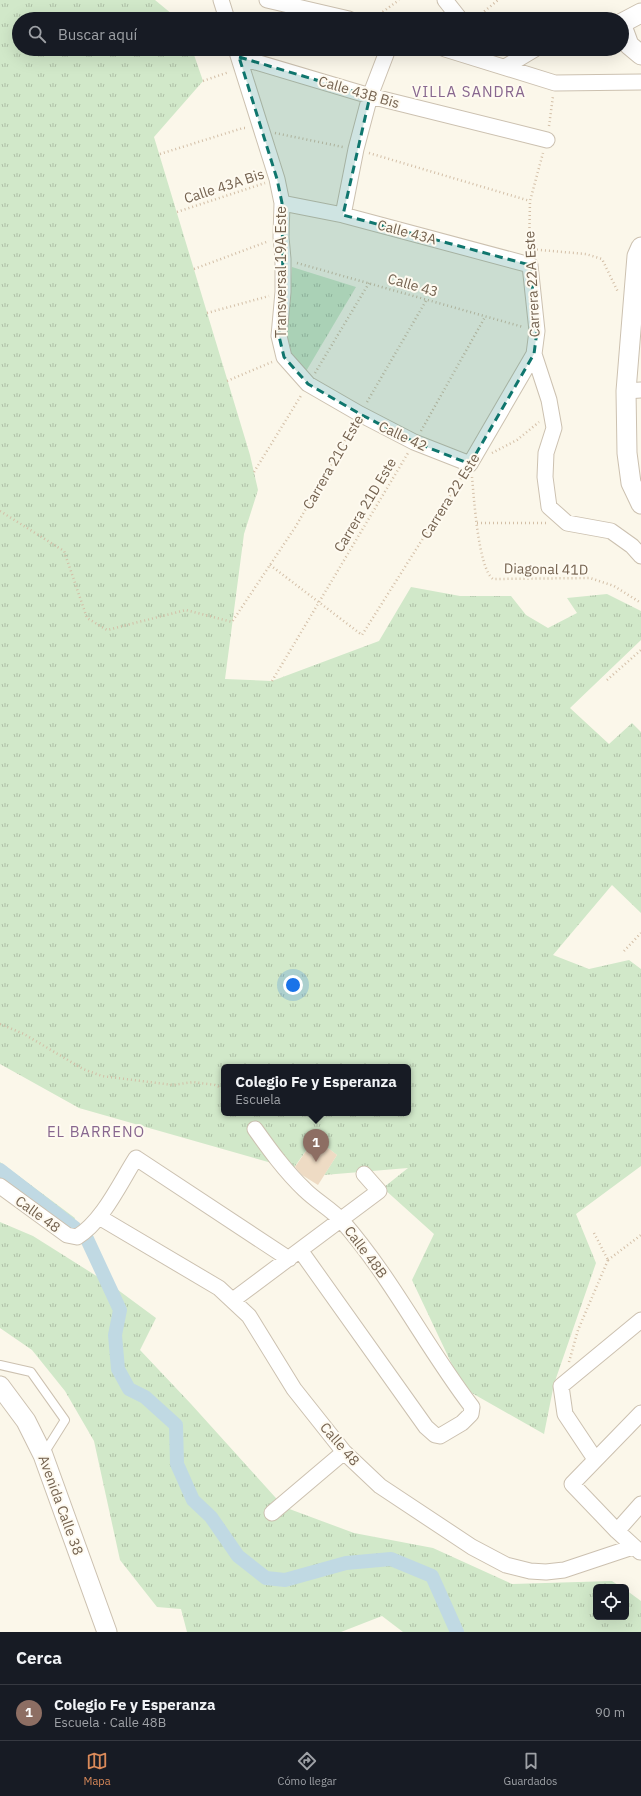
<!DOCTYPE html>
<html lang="es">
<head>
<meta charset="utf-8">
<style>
	:root { --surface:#171b24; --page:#20242c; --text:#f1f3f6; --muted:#9ea1a6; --line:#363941; --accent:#da8a5a }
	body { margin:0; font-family:"IBM Plex Sans",sans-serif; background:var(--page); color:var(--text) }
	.controls { position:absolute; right:12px; bottom:12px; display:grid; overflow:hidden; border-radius:6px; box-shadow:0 4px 16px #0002 }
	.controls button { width:36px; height:36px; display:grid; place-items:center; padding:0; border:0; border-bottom:1px solid var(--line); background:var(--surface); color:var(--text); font:20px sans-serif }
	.you { position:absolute; left:293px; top:985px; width:14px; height:14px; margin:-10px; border:3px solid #fff; border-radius:50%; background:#1a73e8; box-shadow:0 0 0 6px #1a73e833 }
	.badge { display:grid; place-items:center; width:26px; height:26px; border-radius:50%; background:var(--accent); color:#fff; font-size:13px; font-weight:700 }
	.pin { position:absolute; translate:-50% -33px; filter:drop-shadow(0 1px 2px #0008) }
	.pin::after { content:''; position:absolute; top:21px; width:14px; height:12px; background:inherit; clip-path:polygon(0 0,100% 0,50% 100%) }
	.popup { position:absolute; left:221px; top:1064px; width:190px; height:52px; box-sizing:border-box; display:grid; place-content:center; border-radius:6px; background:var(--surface); filter:drop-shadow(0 1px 3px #0005); font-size:13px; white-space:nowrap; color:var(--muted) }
	.popup b { font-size:15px; color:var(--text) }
	.popup::after { content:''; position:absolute; left:50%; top:100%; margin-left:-8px; border:8px solid transparent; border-top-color:var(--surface) }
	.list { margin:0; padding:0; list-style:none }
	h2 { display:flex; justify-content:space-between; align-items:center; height:52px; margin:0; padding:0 16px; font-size:17px }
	h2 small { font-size:13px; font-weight:400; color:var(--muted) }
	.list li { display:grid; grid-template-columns:26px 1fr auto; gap:12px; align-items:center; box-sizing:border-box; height:56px; padding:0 16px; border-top:1px solid var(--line) }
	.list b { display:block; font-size:15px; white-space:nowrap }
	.list p { margin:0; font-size:13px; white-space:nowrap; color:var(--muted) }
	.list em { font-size:13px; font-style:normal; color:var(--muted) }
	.icon { flex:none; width:22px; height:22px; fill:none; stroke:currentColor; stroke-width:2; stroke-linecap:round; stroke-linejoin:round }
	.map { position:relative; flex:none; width:641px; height:1632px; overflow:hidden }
	.search { position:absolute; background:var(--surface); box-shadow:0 4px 16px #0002; left:12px; right:12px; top:12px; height:44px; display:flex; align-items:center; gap:10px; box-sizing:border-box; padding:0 14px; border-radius:22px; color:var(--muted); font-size:15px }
	.sheet { height:108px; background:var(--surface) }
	nav { display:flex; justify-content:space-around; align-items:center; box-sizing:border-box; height:56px; border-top:1px solid var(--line); background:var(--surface); font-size:11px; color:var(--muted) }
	nav a { display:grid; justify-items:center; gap:2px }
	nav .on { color:var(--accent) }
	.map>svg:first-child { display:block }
</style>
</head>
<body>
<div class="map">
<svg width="641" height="1632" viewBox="0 0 641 1632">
	<defs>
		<pattern id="grass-tufts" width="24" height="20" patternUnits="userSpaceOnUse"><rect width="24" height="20" fill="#d1e8c9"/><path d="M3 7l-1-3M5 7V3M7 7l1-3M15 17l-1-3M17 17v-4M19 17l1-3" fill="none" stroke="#aebfa6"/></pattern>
	</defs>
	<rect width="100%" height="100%" fill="#fbf7ea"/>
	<path fill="url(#grass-tufts)" fill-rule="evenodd" d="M0 0H155L178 19H19V49H192L203 81 154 137 250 455 258 490 244 534 225 679 272 681 379 641 411 587 460 596H511L526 615 548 628 577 613 567 598 607 594 641 611V640L570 708 609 744 632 723 641 732V913L612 885 553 955 589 969 629 960 641 969V1166L576 1214 596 1263 554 1384 544 1434 463 1388 412 1280 434 1234 383 1188 408 1168 324 1175 337 1155 315 1138 293 1169 79 1108 0 1064ZM224 1067H408V1113H224Z
		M292 267 356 287 305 373 293 359 287 342Z
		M0 1162 75 1218 71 1230 0 1175Z
		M0 1222 33 1236 114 1287 156 1318 140 1350 191 1404 284 1507 354 1533 433 1548 512 1584 612 1581 621 1587H596V1617H626V1590L641 1601V1632H403L382 1616 341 1632H187L181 1609 157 1607 120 1560 94 1441 65 1391 32 1350 0 1328Z"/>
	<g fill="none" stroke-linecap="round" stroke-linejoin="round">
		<path stroke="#c0d9e3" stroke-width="14" d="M0 1170 75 1228
			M87 1239 120 1310 115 1335 118 1369 129 1389 145 1397 176 1425 177 1464 193 1500 211 1517 238 1556 266 1578 285 1580 346 1563 391 1559 432 1576 457 1632"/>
	</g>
	<path fill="#eedbc4" d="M315 1138 337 1155 318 1185 302 1175 295 1167Z"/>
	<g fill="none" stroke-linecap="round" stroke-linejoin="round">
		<g stroke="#ccc1b0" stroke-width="10">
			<path id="service" d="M0 1365 31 1372 65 1420 43 1455"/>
		</g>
		<g stroke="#ccc1b0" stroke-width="17">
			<path id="minor" d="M221 0 227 19
				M267 0 349 19
				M445 0 460 19
				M236 49 277 179 282 203 281 237 283 259V292L279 336 284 357 308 384 360 414 414 442 470 464 534 354
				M445 49 555 83 641 82
				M239 57 370 96 547 140
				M505 67 535 49
				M282 203 343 215 530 265 537 331 534 354 549 400 554 428 546 453 545 477 549 507 567 523 611 531 632 546 641 556
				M343 215 356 149 370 96 388 49
				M626 391 641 390
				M255 1129C270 1150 285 1171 305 1190 316 1201 331 1209 342 1221 392 1278 426 1347 472 1407L471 1414 462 1423 440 1436 435 1435 426 1427 300 1250
				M0 1186 67 1235 77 1237C103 1221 120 1183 136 1158L289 1259
				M99 1217 219 1288 249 1316 294 1389 344 1452 380 1486 472 1547 506 1565 530 1571 546 1572 564 1570 633 1547
				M233 1300 379 1191 364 1174
				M595 1459 565 1414 561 1386 641 1320
				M272 1513 344 1452
				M617 1531 641 1504
				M640 1552 617 1531 572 1484 641 1413"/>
		</g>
		<g stroke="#ccc1b0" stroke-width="21">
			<path id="tertiary" d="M622 23 641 13
				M622 26 629 45 641 55
				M641 247 637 256 626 391 627 453 631 483 641 504
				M0 1386 26 1421 43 1455 107 1632"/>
		</g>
		<path stroke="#d3bfa7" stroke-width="2.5" stroke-dasharray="1 3" stroke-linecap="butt" d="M373 19 399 0
			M475 19 498 0
			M203 81 229 72
			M549 126 553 96
			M275 133 343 147
			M369 153 530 201
			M160 154 243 128H247
			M177 212 265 183
			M529 249 586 254 602 259 618 292
			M529 252 530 201 543 153
			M297 263 523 327
			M194 269 269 241
			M207 313 269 296
			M315 373 369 283
			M227 381 272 362
			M367 402 427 299
			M421 431 485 317
			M492 453 517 440 539 422
			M254 472 302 394
			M472 477C474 497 478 568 493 579L590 578 614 586 641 603
			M0 511 64 551 87 618 107 630 186 610 232 622 296 526 353 426
			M477 523H547
			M270 565 362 635 463 475
			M607 680 641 650
			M272 681 408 453
			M624 951 641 933
			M0 1024 24 1034 83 1069 102 1076 173 1085 193 1082 215 1085 224 1089
			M594 1233 608 1260
			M608 1260 641 1235
			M569 1362 578 1330 608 1260"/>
		<use href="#service" stroke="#fff" stroke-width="8"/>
		<use href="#minor" stroke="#fff" stroke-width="15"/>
		<use href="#tertiary" stroke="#fff" stroke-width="19"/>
	</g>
	<path fill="#0f766e" fill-opacity="0.2" stroke="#0f766e" stroke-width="3" stroke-dasharray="8 5" stroke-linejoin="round" d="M239 57 370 96 343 215 530 265 537 331 534 354 470 464 414 442 360 414 308 384 284 357 279 336 283 292 282 203 277 179Z"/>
	<g text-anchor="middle" stroke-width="4" stroke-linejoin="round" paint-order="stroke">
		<g font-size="14" fill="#74624f" stroke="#fefaf0">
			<text transform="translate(359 92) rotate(16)" y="5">Calle 43B Bis</text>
			<text transform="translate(224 186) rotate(-18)" y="5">Calle 43A Bis</text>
			<text transform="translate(407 232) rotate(15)" y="5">Calle 43A</text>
			<text transform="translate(281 272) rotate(-90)" y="5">Transversal 19A Este</text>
			<text transform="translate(532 284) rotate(-93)" y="5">Carrera 22A Este</text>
			<text transform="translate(413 285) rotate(16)" y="5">Calle 43</text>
			<text transform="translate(403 436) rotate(25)" y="5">Calle 42</text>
			<text transform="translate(333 462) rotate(-60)" y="5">Carrera 21C Este</text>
			<text transform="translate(450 496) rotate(-58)" y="5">Carrera 22 Este</text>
			<text transform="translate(365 505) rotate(-59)" y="5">Carrera 21D Este</text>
			<text transform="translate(546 569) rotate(1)" y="5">Diagonal 41D</text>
			<text transform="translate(38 1214) rotate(36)" y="5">Calle 48</text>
			<text transform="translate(366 1252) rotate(53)" y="5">Calle 48B</text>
			<text transform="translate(340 1444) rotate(49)" y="5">Calle 48</text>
			<text transform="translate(61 1505) rotate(70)" y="5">Avenida Calle 38</text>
		</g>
		<g font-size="15" letter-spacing="1" fill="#88678f" stroke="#fefaf0">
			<text x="469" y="97">VILLA SANDRA</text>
			<text x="96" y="1137">EL BARRENO</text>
		</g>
	</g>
</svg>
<div class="controls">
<button><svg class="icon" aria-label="locate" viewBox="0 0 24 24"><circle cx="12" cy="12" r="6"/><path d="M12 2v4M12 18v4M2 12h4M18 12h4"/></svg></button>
</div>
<div class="you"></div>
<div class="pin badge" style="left:316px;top:1162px;background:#8d6e63">1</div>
<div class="popup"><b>Colegio Fe y Esperanza</b>Escuela</div>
<div class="search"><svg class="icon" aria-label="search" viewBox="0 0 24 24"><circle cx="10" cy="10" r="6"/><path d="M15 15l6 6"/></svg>Buscar aquí</div>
</div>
<section class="sheet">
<h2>Cerca<small></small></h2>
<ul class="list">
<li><span class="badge" style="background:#8d6e63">1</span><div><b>Colegio Fe y Esperanza</b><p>Escuela · Calle 48B</p></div><em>90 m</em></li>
</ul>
</section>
<nav>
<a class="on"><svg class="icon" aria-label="map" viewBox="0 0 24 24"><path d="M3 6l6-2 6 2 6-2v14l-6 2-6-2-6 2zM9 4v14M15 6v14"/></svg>Mapa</a>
<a><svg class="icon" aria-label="directions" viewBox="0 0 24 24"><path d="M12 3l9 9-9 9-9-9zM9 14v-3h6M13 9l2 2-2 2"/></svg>Cómo llegar</a>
<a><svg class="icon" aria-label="saved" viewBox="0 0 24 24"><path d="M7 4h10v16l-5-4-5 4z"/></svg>Guardados</a>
</nav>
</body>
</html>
